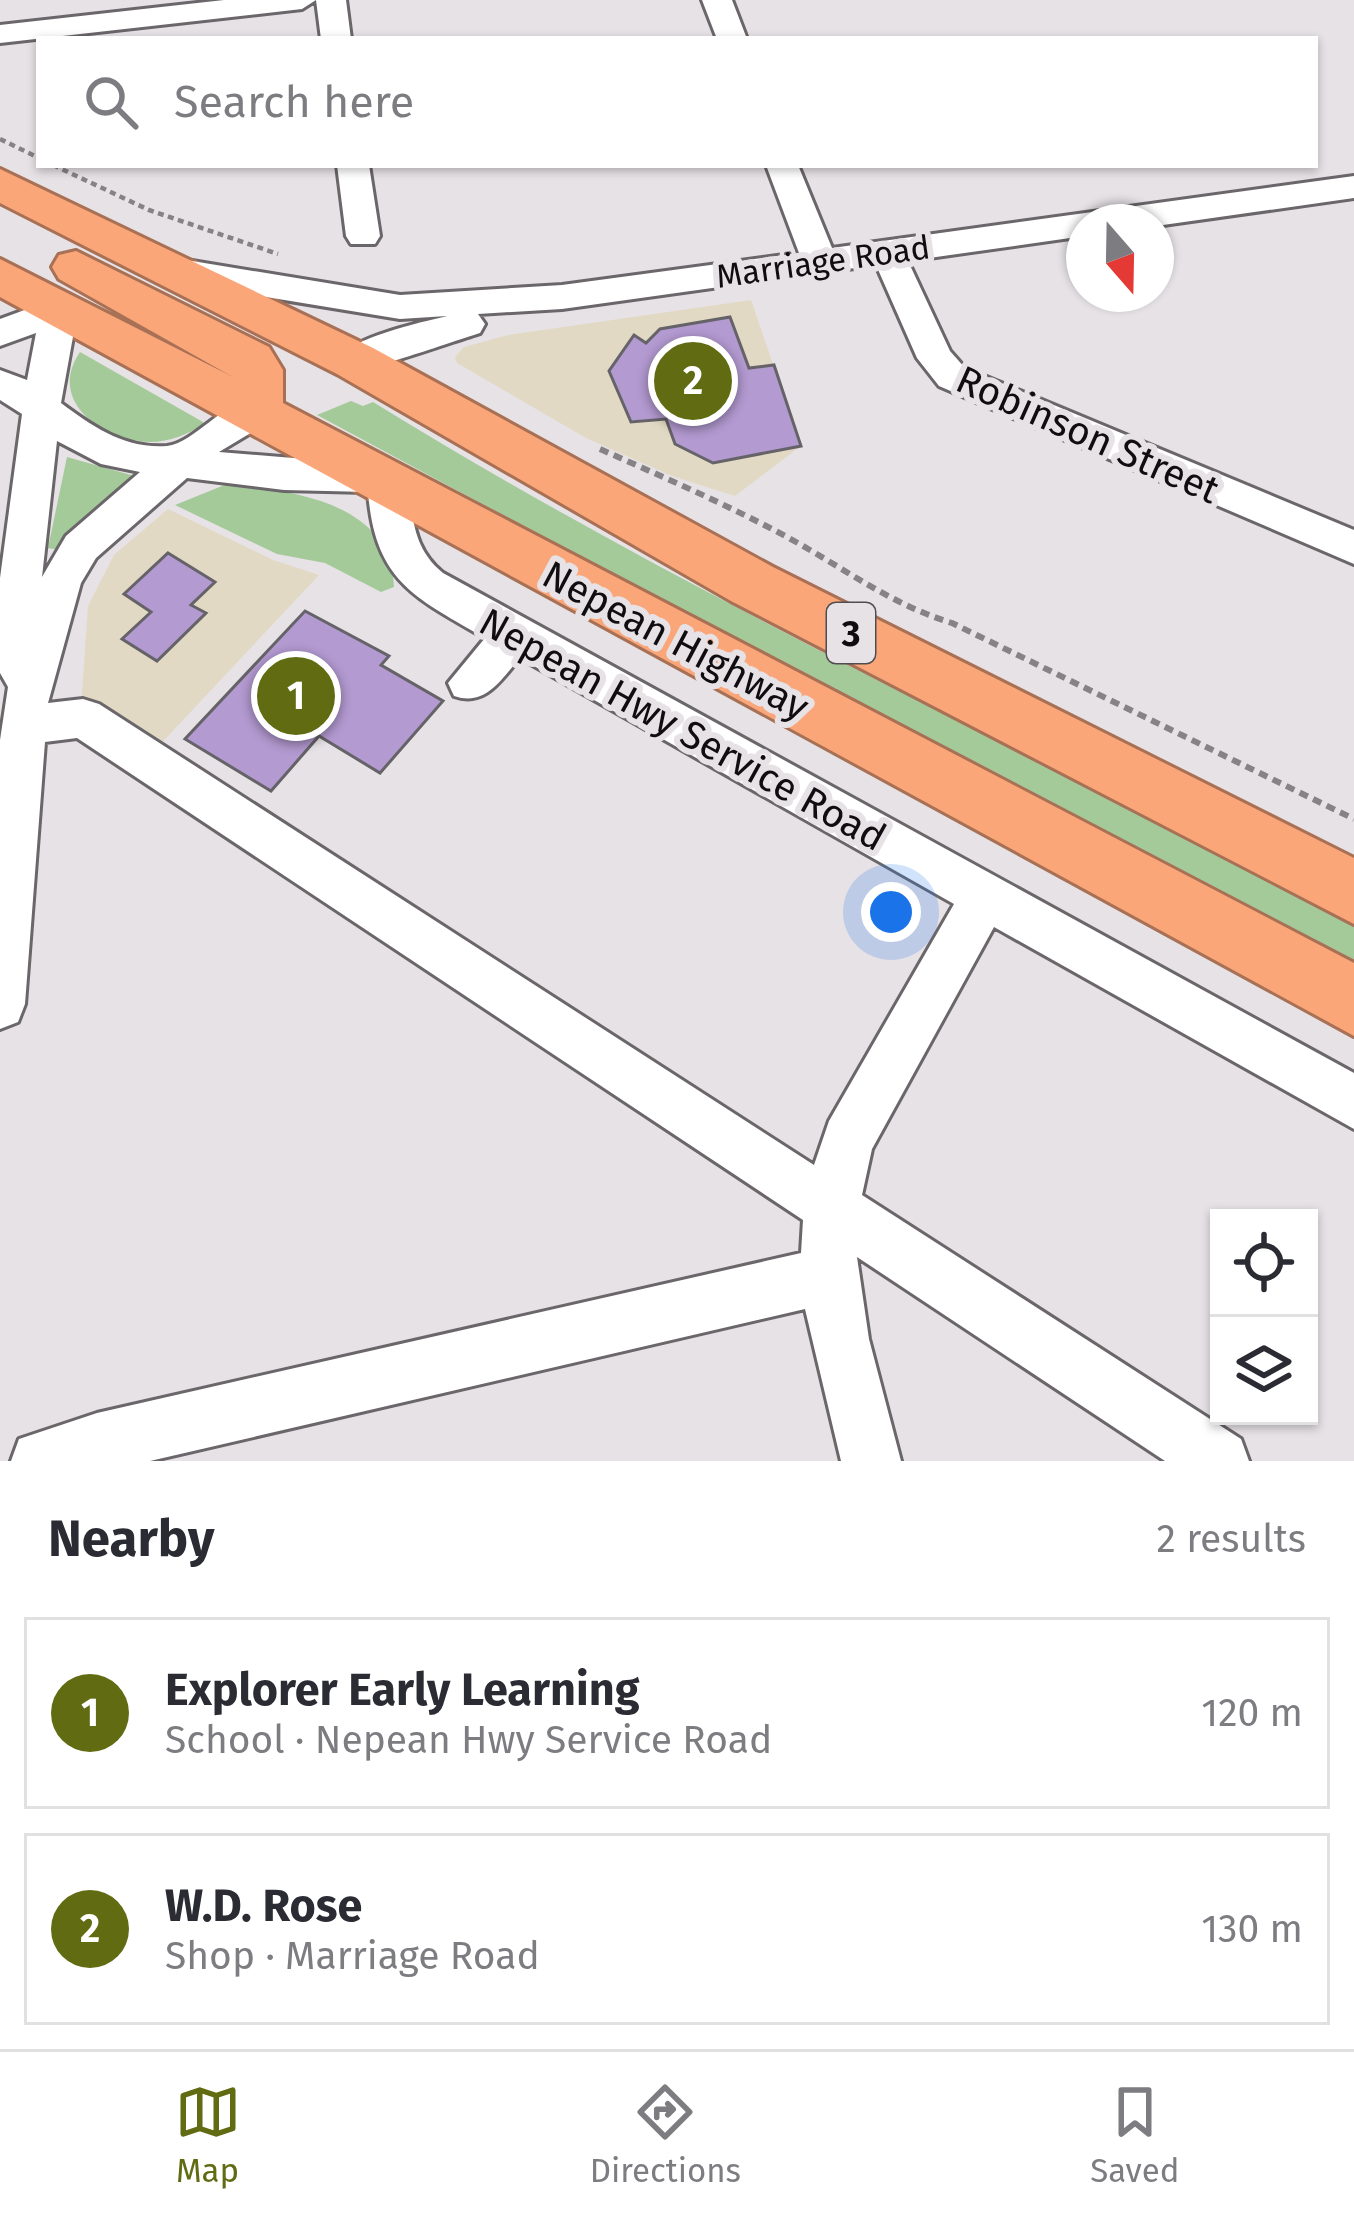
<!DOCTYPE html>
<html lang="en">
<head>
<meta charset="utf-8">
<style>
	:root { --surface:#fff; --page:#f2f2f3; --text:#2b2b33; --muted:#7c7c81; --line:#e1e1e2; --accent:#616b12 }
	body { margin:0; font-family:"Fira Sans",sans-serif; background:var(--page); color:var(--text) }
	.controls { position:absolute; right:36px; bottom:36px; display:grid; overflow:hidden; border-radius:0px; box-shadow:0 3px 9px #0004 }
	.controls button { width:108px; height:108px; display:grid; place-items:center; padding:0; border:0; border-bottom:3px solid var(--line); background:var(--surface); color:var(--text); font:60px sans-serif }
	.compass { position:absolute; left:1066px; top:204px; width:108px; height:108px; border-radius:50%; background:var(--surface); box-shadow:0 3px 9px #0004; rotate:160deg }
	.you { position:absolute; left:891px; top:912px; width:42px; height:42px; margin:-30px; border:9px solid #fff; border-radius:50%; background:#1a73e8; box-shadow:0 0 0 18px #1a73e833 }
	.badge { display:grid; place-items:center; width:78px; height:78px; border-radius:50%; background:var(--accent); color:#fff; font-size:39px; font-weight:700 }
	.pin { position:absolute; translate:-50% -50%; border:6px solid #fff; box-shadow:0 3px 12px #0006 }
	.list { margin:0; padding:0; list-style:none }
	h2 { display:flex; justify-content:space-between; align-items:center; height:156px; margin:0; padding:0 48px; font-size:51px }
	h2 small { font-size:39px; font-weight:400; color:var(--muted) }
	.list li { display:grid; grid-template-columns:78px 1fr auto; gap:36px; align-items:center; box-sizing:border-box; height:192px; margin:0 24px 24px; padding:0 24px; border:3px solid var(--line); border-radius:0px }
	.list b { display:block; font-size:45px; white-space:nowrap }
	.list p { margin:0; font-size:39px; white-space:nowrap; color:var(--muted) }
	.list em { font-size:39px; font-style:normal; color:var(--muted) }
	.icon { flex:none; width:66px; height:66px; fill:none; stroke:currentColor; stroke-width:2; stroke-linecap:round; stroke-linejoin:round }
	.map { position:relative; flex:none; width:1354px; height:1461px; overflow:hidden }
	.search { position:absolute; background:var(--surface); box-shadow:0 3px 9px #0004; left:36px; right:36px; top:36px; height:132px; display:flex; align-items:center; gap:30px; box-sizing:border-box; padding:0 42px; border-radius:0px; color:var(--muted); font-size:45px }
	.sheet { height:588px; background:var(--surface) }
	nav { display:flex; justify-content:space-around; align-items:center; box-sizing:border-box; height:168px; border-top:3px solid var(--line); background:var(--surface); font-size:33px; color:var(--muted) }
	nav a { display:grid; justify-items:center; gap:6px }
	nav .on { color:var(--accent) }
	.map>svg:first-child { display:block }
</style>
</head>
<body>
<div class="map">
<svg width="1354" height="1461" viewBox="0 0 1354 1461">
	<rect width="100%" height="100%" fill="#e6e2e6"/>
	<path fill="#e2d9c4" d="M751 300 801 446 735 496 672 476 586 438 457 363 455 357 464 347 508 335Z
		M168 509 273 560 319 575 153 752 81 706 88 606 114 555Z"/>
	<path fill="#a5ca9a" d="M80 352 203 422 204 425C187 434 170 442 150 442 104 441 46 402 80 352Z
		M351 401 363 406 373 402C689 597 1026 750 1354 923V961L731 638 317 415Z
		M67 457 138 477 59 550 48 548Z
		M227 484C292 491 392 502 394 587L381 592 325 563 277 554 175 505Z"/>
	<path fill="#b39ad1" stroke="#656368" stroke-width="3" d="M730 317 749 368 774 365 801 446 713 463 675 444 666 419 631 422 609 371 634 335 646 343 660 329Z
		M168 553 215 582 191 605 206 613 157 661 122 639 151 612 124 594Z
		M305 611 389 656 381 665 443 701 380 773 319 736 271 791 185 739Z"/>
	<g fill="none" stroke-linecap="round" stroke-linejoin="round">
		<g stroke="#6a666a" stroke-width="6">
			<path id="minor" d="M224 0H346L351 39H321L316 0 302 9 0 43V25Z
				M702 0H732L747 39H717Z
				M337 165H369L380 236 375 244H351L346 236Z
				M766 165H798L832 248 1354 176V198L1156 226 1084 222V236L908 261 950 351 965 368 1354 530V564L939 386 917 358 876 265 562 309 478 314 485 324 480 333C453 341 359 376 342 370L336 361C351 337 419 323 447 316L400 319 180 283 168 279 162 271 168 263 180 259 400 295 562 285 799 253Z
				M60 297 73 300 78 309 61 403C93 427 125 449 167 446 198 443 228 390 269 402L275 412 269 422 219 452 390 466C423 493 399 537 443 573L1354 1073V1129L994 927 872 1149 862 1195 1241 1439 1249 1461H1165L857 1257 869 1339 901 1461H841L805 1309 150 1461H11L19 1439 97 1413 801 1253 803 1220 77 738 45 742 25 1004 18 1022 0 1029V740L8 687 0 673V578L22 414 0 400V370L27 380 36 333 0 346V319ZM57 441 101 464 140 472 66 536 42 577ZM187 478 284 490 368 492C375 581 414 597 485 638L448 683 454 696C486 707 501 679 520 658L954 904 829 1121 814 1165 99 704 83 699 48 703 81 583 96 558Z"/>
		</g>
		<g stroke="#a87054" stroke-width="6">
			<path id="highway" d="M0 169 373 348 773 567 1354 858V924L731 601 337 374 0 203Z
				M76 251 269 347 283 370V403L1354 963V1036L0 297V259L231 376 59 279 52 267 59 255Z"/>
		</g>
		<path stroke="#868386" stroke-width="4.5" stroke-dasharray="6 4.5" stroke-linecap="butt" d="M0 139 39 158
			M53 165 149 210 278 254"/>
		<path stroke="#868386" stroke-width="6" stroke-dasharray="9 6" stroke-linecap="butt" d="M600 449C663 477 726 504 787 537 844 568 890 604 952 623L1354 819"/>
		<use href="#minor" fill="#fff" fill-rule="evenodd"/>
		<use href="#highway" fill="#faa679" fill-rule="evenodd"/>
	</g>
	<g text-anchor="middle" stroke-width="12" stroke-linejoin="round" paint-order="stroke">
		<g font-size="33" fill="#0f0d0f" stroke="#e6e2e6">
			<text transform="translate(823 261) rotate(-8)" y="12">Marriage Road</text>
		</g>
		<rect fill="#e6e2e6" stroke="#504d50" stroke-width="3" x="827" y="603" width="48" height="60" rx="9"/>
		<g font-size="36" font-weight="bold" fill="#0f0d0f">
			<text x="851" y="646">3</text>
		</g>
		<g font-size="39" fill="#0f0d0f" stroke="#e6e2e6">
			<text transform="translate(1088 434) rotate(24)" y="14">Robinson Street</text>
			<text transform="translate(676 640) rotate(28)" y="14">Nepean Highway</text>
			<text transform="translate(683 729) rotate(29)" y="14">Nepean Hwy Service Road</text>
		</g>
	</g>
</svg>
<div class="controls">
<button><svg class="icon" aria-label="locate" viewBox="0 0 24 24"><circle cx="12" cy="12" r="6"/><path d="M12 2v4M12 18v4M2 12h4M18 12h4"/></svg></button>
<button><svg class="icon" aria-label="layers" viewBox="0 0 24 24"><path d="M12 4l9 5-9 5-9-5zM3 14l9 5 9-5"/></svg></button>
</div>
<svg class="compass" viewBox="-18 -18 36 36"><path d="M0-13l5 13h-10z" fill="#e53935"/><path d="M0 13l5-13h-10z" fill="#7c7c81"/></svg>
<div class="you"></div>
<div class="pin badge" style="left:296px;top:696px">1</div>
<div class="pin badge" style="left:693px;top:381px">2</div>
<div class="search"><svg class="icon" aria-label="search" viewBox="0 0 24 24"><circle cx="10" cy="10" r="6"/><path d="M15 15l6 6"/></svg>Search here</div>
</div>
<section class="sheet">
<h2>Nearby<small>2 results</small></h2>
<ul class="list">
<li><span class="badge">1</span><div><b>Explorer Early Learning</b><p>School · Nepean Hwy Service Road</p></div><em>120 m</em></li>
<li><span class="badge">2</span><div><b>W.D. Rose</b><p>Shop · Marriage Road</p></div><em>130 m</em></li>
</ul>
</section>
<nav>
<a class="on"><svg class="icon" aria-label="map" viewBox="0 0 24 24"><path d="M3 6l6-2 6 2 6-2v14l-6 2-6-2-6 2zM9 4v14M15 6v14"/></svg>Map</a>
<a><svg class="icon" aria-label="directions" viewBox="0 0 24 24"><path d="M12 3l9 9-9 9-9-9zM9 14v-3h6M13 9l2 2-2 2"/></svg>Directions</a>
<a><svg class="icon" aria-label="saved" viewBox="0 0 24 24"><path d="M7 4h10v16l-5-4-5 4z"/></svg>Saved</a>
</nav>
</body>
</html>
